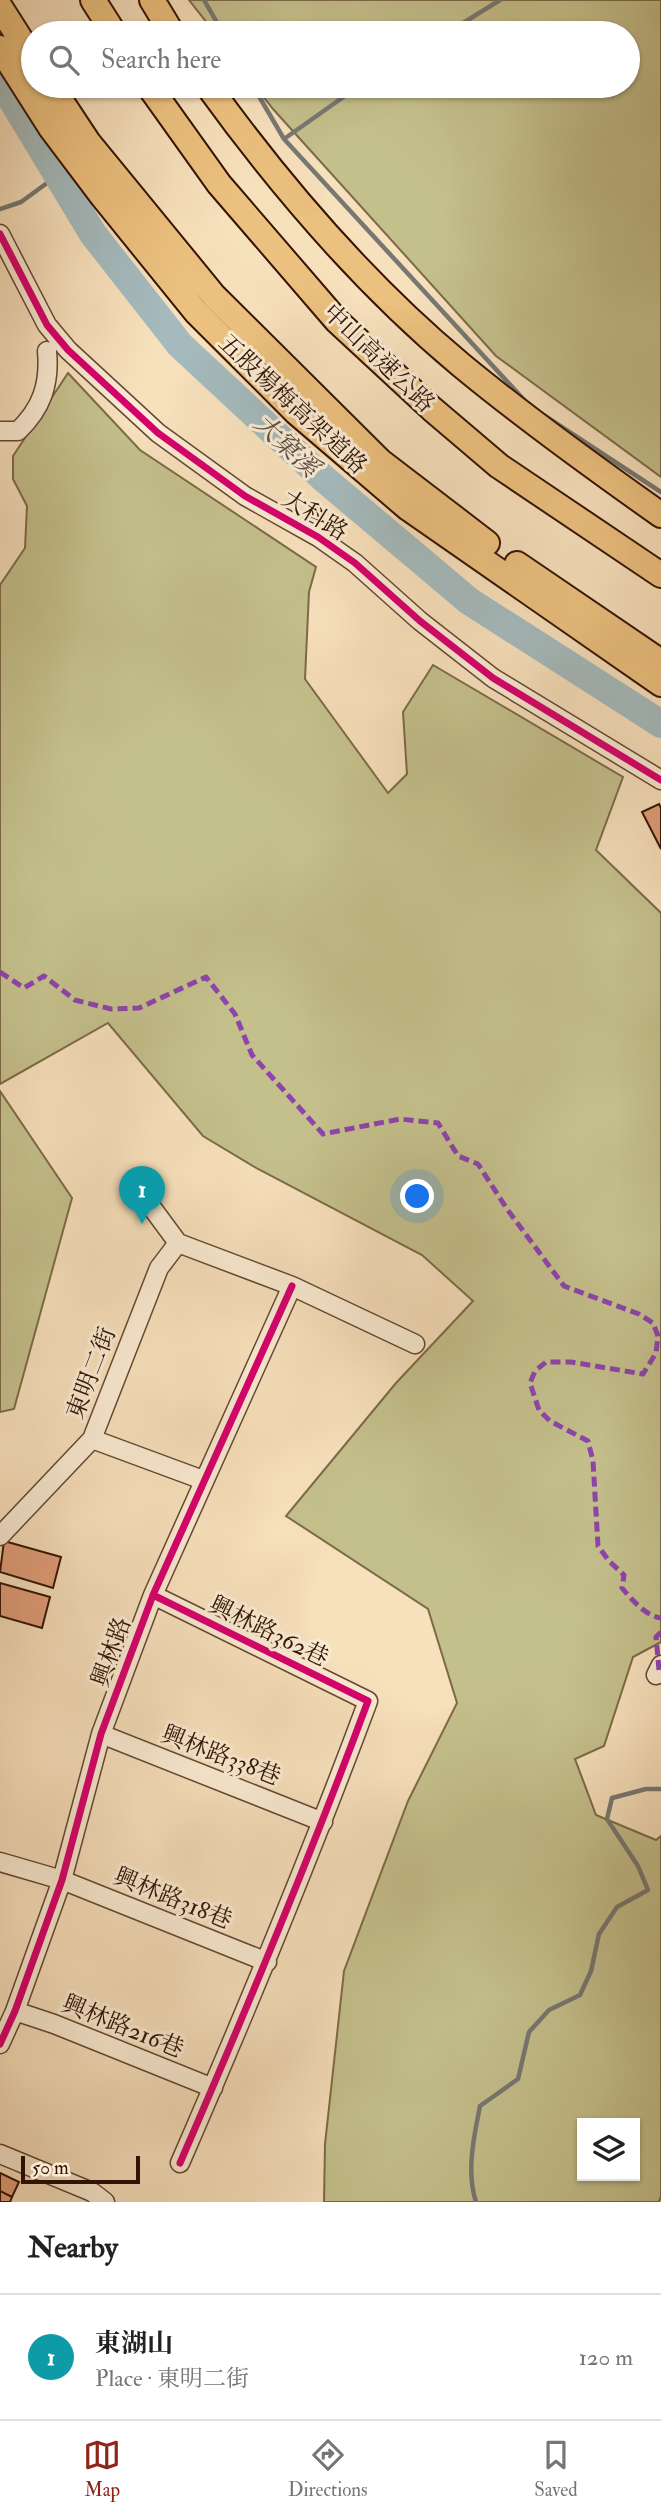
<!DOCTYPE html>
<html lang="en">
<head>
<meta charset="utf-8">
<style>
	:root { --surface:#fff; --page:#f2f2f2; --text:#222; --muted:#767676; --line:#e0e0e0; --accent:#8f2418 }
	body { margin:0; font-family:"IM FELL Double Pica","Noto Serif TC",serif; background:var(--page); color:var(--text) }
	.controls { position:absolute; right:21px; bottom:21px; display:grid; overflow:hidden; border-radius:0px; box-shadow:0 2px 5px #0004 }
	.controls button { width:63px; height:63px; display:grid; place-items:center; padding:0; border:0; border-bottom:2px solid var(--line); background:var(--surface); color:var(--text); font:35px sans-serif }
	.scale { position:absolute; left:21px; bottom:18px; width:119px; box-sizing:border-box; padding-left:7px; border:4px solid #331404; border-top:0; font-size:19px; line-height:24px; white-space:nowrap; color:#331404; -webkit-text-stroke:5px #faebd3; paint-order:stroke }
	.you { position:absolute; left:418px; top:1197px; width:24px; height:24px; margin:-18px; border:5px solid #fff; border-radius:50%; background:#1a73e8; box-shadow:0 0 0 10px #1a73e833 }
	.badge { display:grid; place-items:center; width:46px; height:46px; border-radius:50%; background:var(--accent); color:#fff; font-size:23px; font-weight:700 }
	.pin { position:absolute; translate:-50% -58px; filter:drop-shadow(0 2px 4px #0008) }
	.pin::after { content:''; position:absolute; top:37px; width:24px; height:21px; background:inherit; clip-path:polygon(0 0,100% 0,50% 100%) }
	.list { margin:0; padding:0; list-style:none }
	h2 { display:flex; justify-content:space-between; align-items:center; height:91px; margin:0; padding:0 28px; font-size:30px }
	h2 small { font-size:23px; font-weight:400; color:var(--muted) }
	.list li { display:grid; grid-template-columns:46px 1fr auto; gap:21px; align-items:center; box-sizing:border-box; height:126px; padding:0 28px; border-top:2px solid var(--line) }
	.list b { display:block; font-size:26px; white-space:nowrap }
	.list p { margin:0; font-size:23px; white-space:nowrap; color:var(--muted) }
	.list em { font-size:23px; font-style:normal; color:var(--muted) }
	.icon { flex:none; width:38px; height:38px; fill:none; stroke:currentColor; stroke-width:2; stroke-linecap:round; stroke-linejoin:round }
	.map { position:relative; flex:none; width:661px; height:2202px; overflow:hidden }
	.search { position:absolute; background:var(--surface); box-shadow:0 2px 5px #0004; left:21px; right:21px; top:21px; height:77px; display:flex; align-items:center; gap:18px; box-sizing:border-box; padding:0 24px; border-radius:38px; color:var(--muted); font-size:26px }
	.sheet { height:217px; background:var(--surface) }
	nav { display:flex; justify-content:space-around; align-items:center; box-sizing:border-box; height:98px; border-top:2px solid var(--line); background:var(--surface); font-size:19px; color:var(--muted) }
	nav a { display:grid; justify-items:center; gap:4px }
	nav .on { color:var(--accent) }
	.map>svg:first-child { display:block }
</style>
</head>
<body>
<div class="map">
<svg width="661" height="2202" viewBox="0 0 661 2202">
	<rect width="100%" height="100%" fill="#f7e0bc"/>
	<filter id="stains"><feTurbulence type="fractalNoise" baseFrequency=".00286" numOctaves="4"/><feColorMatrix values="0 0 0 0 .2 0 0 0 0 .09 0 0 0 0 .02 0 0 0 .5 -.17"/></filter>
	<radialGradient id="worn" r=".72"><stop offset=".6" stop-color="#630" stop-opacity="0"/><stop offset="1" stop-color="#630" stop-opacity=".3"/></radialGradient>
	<path fill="#c4c08c" stroke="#7c6a48" stroke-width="2" fill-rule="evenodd" d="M189 0H661V477L496 356 273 109 255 86H628V33H215Z
		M68 373 140 450 316 567 309 592 305 679 388 793 407 774 403 712 433 665 623 777 596 850 661 913V1642L633 1657 604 1746 575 1759 596 1815 656 1840 661 1836V2196L659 2202H324L325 2144 344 1971 408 1801 457 1703 428 1609 286 1516 396 1383 473 1301 422 1255 258 1169 203 1136 108 1023 0 1084V585L25 548 27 506 13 479V456ZM582 2123H635V2176H582Z
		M0 1091 72 1198 14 1409 0 1412Z"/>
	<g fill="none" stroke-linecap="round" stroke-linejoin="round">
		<path stroke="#777873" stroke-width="4.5" d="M204 0 223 33
			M447 33 500 0
			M253 86 284 139 526 402
			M284 139 359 86
			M0 209 21 202 58 175
			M545 416 661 492
			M476 2202C466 2171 474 2137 480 2106L518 2079 529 2032 549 2010 580 1995 591 1971 599 1934 617 1907 648 1890 638 1866 607 1819 612 1798 646 1789H661"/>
		<path stroke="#a4babd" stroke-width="28" d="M0 80 93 234 180 345 323 478 469 601 661 724"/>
	</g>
	<path fill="#e29e7a" stroke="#331404" stroke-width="2" d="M659 804 661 808V849L642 812Z
		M4 1541 61 1557 53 1588 0 1572Z
		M0 1583 50 1597 42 1628 0 1616Z
		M0 2173 19 2182 12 2197 0 2191Z
		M0 2191 12 2197 10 2202H0Z"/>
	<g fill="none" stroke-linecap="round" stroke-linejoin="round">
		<g stroke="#644732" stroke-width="21">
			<path id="minor" d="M0 234 47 325 68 350 158 433 245 496 318 537 355 563 420 621 493 678 661 780
				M0 431H18C42 408 50 384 47 351
				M144 1197 178 1243 292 1286 415 1344
				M92 1439 203 1480
				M0 1536 92 1439 159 1268 178 1243
				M153 1595 368 1701C310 1857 246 2011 180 2163
				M656 1675 661 1665
				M101 1734 323 1822
				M0 1862 62 1880 267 1962
				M15 2011 54 2024 213 2088
				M0 2044 15 2011 62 1880 101 1734 153 1595 292 1286
				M0 2154 92 2192 105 2202"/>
		</g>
		<g stroke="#331404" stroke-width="28">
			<path id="highway" d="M93 0 114 33
				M152 0 172 33
				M0 7 33 59
				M0 48 51 128 103 197 196 312 297 413 408 508 661 684
				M51 86 88 142 214 296 380 461 487 543
				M149 86 219 184 337 321 432 409 499 466 661 575
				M208 86C281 187 365 285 461 365 525 418 593 467 661 515
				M517 564 661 662"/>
		</g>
		<use href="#minor" stroke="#faebd3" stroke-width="18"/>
		<use href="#highway" stroke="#ecc07e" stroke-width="24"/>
		<path stroke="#8e44ad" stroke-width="5" stroke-dasharray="10 5" stroke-linecap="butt" d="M0 972 24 988 44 976 75 1000 111 1009 139 1008 206 977 235 1014 252 1055 323 1134 400 1119 438 1123 458 1156 478 1164 507 1209 564 1286 639 1314 653 1323 658 1336 656 1353 643 1374 571 1362H546L535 1371 530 1383 539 1410 550 1421 588 1441 593 1461 598 1546 609 1561 624 1575 622 1588C632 1600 646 1616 661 1618
			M659 1670 656 1637 661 1632"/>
		<g stroke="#faebd3" stroke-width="11">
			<path id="cycleway" d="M0 234 47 325 68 350 158 433 245 496 318 537 355 563 420 621 493 678 661 780
				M153 1595 368 1701C310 1857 246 2011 180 2163
				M0 2044 15 2011 62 1880 101 1734 153 1595 292 1286"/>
		</g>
		<use href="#cycleway" stroke="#d6006c" stroke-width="7"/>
	</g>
	<g text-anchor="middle" stroke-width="6" stroke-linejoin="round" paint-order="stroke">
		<g font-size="24" fill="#331404" stroke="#faebd3">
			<text transform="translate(379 358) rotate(44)" y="8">中山高速公路</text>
			<text transform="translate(293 404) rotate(43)" y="8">五股楊梅高架道路</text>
			<text transform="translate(315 515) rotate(32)" y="8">大科路</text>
			<text transform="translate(91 1373) rotate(-69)" y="8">東明二街</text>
			<text transform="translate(269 1631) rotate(26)" y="8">興林路362巷</text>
			<text transform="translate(111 1652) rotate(-70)" y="8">興林路</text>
			<text transform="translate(221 1755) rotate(21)" y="8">興林路338巷</text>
			<text transform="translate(173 1898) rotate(22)" y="8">興林路318巷</text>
			<text transform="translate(123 2026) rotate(22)" y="8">興林路216巷</text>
		</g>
		<g font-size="26" font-style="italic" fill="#5b4e45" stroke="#faebd3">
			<text transform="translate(287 445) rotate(43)" y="9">大窠溪</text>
		</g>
	</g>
	<rect width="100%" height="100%" filter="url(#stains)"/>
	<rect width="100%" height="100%" fill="url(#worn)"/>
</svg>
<div class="controls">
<button><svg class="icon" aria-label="layers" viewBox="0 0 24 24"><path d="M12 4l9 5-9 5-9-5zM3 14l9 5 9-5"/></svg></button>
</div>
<div class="scale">50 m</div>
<div class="you"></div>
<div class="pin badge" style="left:142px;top:1224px;background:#0f9aa8">1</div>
<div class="search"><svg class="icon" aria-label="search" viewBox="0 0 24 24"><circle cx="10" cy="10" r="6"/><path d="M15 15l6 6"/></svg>Search here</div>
</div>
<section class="sheet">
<h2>Nearby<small></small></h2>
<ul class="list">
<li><span class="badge" style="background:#0f9aa8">1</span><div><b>東湖山</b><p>Place · 東明二街</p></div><em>120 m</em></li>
</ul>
</section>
<nav>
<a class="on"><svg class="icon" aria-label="map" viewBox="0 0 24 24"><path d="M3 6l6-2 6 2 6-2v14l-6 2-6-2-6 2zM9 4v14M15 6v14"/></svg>Map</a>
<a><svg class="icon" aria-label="directions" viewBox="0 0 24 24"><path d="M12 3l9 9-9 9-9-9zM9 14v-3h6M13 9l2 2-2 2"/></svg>Directions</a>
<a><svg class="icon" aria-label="saved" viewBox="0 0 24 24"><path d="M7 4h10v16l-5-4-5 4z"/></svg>Saved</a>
</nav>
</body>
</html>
